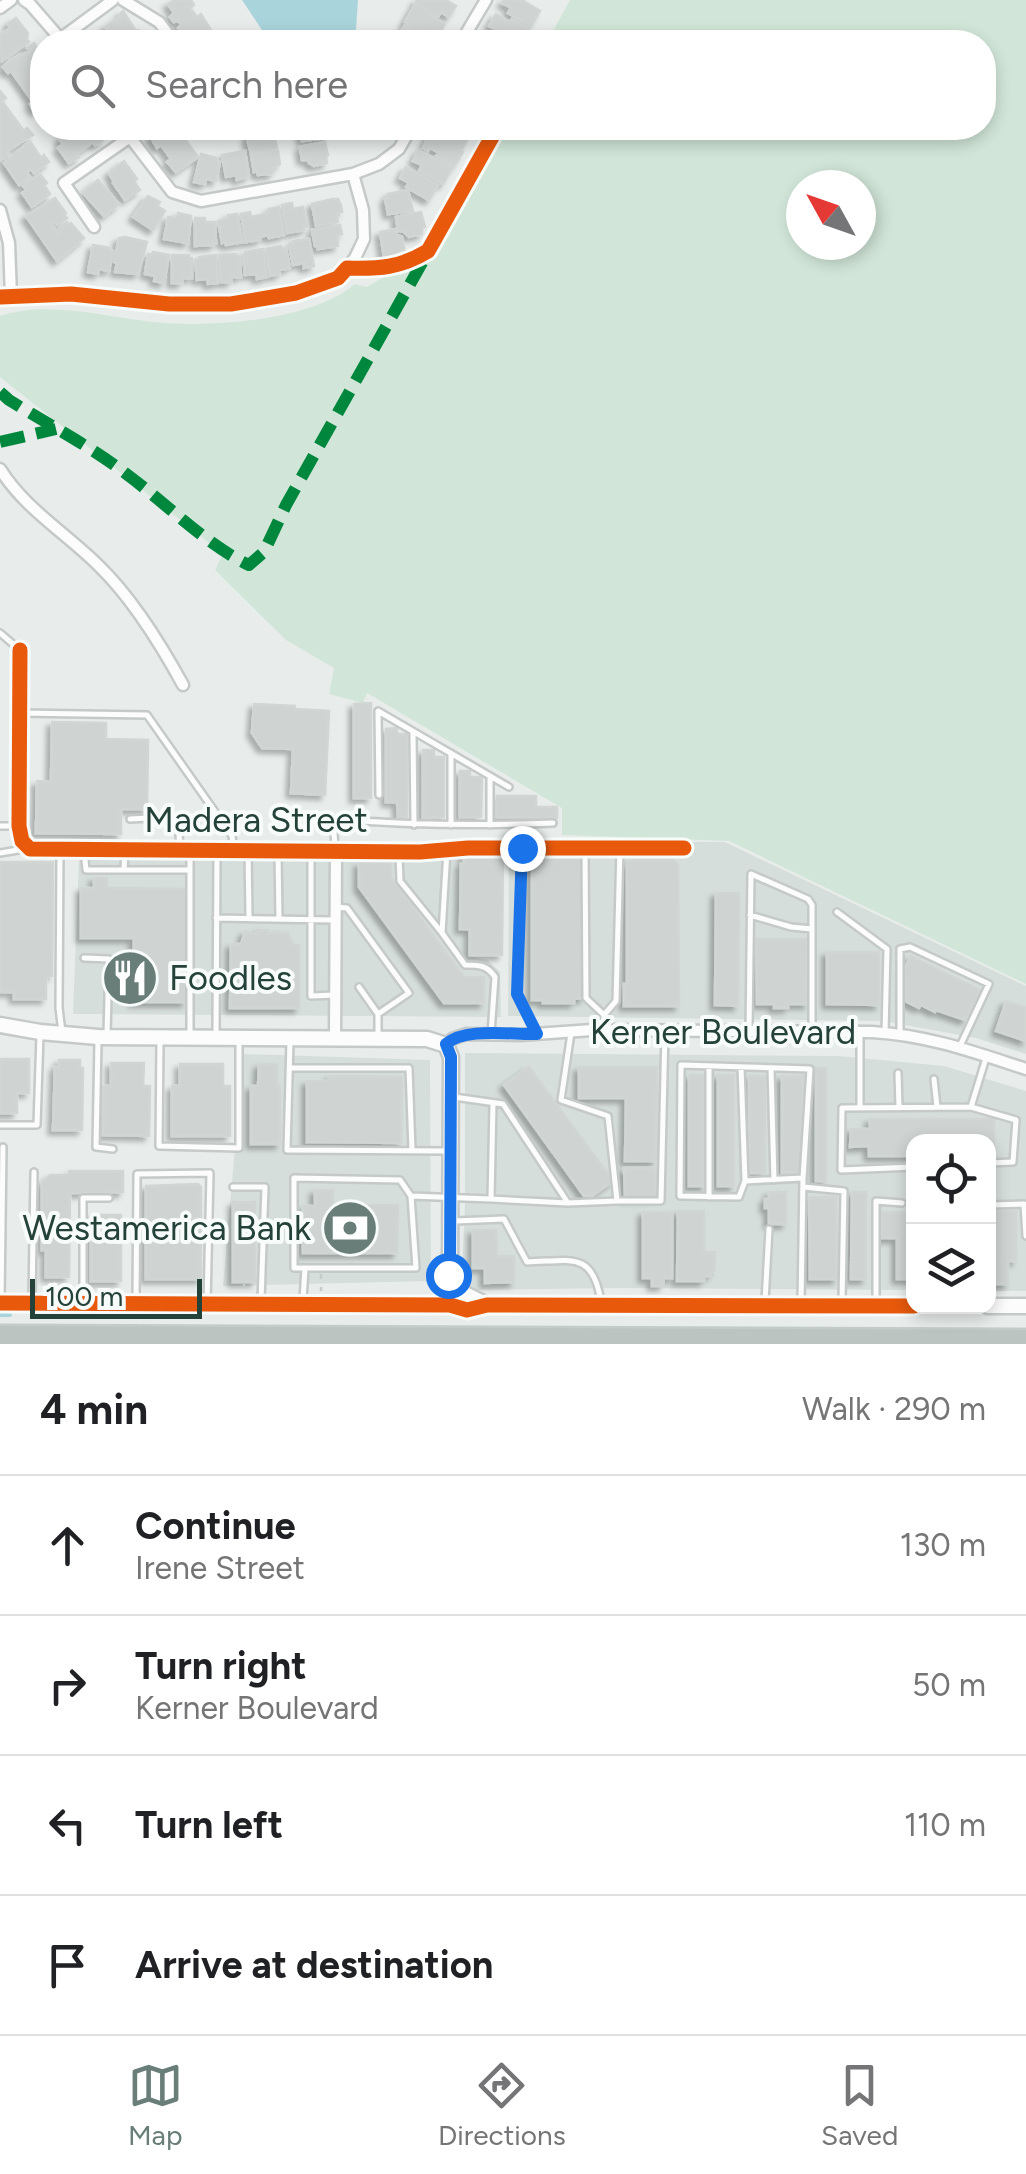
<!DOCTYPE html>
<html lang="en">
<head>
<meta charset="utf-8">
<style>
	:root { --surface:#fff; --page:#f6f6f6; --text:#202124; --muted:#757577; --line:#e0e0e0; --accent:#697e78 }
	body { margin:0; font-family:Figtree,sans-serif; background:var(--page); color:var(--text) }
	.controls { position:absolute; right:30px; bottom:30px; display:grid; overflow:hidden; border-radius:20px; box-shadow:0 5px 15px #0003 }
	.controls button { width:90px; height:90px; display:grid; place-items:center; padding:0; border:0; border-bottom:2px solid var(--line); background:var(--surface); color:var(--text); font:50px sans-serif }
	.compass { position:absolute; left:786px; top:170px; width:90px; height:90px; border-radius:50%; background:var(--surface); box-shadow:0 5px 15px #0003; rotate:310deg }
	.scale { position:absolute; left:30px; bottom:25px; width:172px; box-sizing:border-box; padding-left:10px; border:5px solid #24423a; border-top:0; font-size:28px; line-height:35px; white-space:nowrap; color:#24423a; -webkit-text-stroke:8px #f7fbf9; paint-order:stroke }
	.stop { position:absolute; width:30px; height:30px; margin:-22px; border:8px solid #1a73e8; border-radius:50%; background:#fff }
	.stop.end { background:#1a73e8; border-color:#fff; box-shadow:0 2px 10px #0008 }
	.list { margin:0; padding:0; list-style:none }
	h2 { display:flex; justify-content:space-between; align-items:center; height:130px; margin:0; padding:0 40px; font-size:42px }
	h2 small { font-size:32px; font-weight:400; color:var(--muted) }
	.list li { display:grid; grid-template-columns:65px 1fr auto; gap:30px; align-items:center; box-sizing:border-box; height:140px; padding:0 40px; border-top:2px solid var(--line) }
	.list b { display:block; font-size:38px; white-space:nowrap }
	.list p { margin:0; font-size:32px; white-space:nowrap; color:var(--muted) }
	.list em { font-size:32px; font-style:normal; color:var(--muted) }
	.icon { flex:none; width:55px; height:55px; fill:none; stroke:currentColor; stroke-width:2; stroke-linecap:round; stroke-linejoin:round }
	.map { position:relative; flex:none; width:1026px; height:1344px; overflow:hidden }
	.search { position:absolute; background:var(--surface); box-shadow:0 5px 15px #0003; left:30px; right:30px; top:30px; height:110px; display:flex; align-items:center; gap:25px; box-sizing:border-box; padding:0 35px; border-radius:40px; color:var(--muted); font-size:38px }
	.sheet { height:690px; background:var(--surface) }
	nav { display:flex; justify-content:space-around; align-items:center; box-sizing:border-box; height:140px; border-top:2px solid var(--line); background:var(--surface); font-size:28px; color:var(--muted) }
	nav a { display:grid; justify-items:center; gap:5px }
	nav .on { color:var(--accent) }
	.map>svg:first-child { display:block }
</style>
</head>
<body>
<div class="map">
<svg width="1026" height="1344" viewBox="0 0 1026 1344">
	<defs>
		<filter id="shadow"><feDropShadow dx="-4.5" dy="4.5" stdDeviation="2.5" flood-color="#0004"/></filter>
	</defs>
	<rect width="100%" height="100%" fill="#e8edeb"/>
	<path fill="#d6dedb" d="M509 840 725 842 1026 986V1054L976 1038 883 1021 508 1016Z
		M460 853 459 930 468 931V956L488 960 500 972 501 1017 73 1014 79 858Z
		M465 1053 839 1056 944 1066 1026 1091V1291H989L988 1142H914L913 1290 619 1288 473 1290 462 1275 465 1204Z
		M243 1054 430 1060 431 1281 223 1286Z"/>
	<path fill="#d1e6d8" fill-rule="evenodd" d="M570 0H1026V984L729 841 562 835V808L367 693 363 703 329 694 334 668 286 640 215 570 223 554 0 377V316C49 300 104 317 154 322 209 328 312 321 355 284L367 287 403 266 415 269 430 255 500 128H984V42H547ZM801 185H861V245H801Z"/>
	<path fill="#a9d4db" d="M242 0H358L356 29 348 42H270Z"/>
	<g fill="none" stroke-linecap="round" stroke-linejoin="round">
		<path stroke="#a9d4db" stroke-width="4" d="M0 1315H10"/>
	</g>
	<path fill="#cfd4d2" stroke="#d1d6d4" stroke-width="2.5" filter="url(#shadow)" d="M175 0H191L194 5 190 8 197 17 201 14 218 41 192 42 186 31 182 33 178 28 181 24 178 21 174 22 170 17 174 13 168 4Z
		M417 0H446L456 6 449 17 441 12 438 17 415 3Z
		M504 0H522L540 11 531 26 508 13 511 8 502 3Z
		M414 6 445 24 439 35 431 30 428 35 405 22Z
		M123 11 136 31 139 30 145 39 140 42H114L118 39 115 36 113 38 105 27 121 16 120 14Z
		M496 14 510 22 512 19 530 29 522 42 489 26Z
		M16 18 28 33 27 39 29 42 2 61 0 35 10 28 8 24Z
		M405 25 422 35 421 39 427 42H400L396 40Z
		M34 43 42 55V71L38 74 36 71 33 73 39 80 41 79 39 75 42 73V107L35 111 30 104 33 102 11 71 8 73 3 67 10 60 30 51 27 48Z
		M0 91 6 98 2 101 24 131 27 128 33 135 7 151 9 154 1 160Z
		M77 128H97L104 139 98 144 95 145 93 142 77 154 79 157 69 163 58 148 63 144 59 139 67 133H72Z
		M163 128H177L198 157 176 172 167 162 171 159 161 145 157 148 150 136Z
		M305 128H326L327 138 302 141 301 130Z
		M432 128H442L449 131 451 128 468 138 461 151 463 152 454 166 436 156 439 153 430 148 428 151 423 148Z
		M267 129 268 133H274L277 148 251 153 247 139 249 137 248 132Z
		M30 141 41 158 44 155 49 162 34 173 31 169 27 172 30 177 19 185 4 163Z
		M325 142 328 155 326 157 327 163 314 166 309 163V160H302L300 147Z
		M419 150 452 168 443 184 419 171 422 165 413 161Z
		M245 151 249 176 237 180 236 175 226 177 222 155Z
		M278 151 280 164 274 167 275 170 271 174 258 175 257 171 254 172 251 155Z
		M201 154 217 158V161L220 162 216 181 206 179 205 184 194 182Z
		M124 161 137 179 134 181 140 190 125 200 113 183 114 182 109 173Z
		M406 167 438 185 429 200 406 187 409 183 400 178Z
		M40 174 47 183 44 185 50 194 32 207 22 193 27 190 23 186Z
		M98 180 119 204 104 216 83 193Z
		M408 190 413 211 388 214 385 199 389 198 388 194Z
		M148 196 160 202 157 206 165 211 153 230 133 217Z
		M55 198 66 213 64 215 67 218 57 225 55 222 52 224 58 233 61 230 59 228 67 222 69 225 71 223 84 238 57 261 26 216Z
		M333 199H338L341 205 342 212 336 213 338 222 316 226 312 204Z
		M292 203 293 209 303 207 307 227H303L304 230 287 233 282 205Z
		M279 207 284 235 269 238 268 235 260 237V240L246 242 241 214 250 212 251 217 270 213 269 209Z
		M421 212 425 227 422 228V234L409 237 404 232 398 231 396 217Z
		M178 213 191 216 188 243 164 239 168 217 177 218Z
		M237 214 243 242 226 245 225 242 222 243 218 221 228 219V215Z
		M195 218H205V222H215L216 243H212L213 245 195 246Z
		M340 225 342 234 337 235 338 246 318 249V246H315L312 230Z
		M396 229 397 235 402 237 405 253 399 254V257L384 258 380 232Z
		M125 237 147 242 138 274 115 272 117 263 114 262 119 238Z
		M309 239 314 266 304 268V263L293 265 289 245 294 244 293 241Z
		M93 245 110 248 109 250 113 251 109 271 99 269 98 274 88 272Z
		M281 246 282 249 286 248 290 268 279 270 280 274 270 276 266 249Z
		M263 249 267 277 257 279V274L245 275 243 255H246L245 252Z
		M153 252 169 255 164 283 154 281 155 276 145 274 148 254 152 255Z
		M236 254V256H240L241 277H231V282H221L219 255Z
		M172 255H189V258H192V278H182V283H172Z
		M216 255 218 283 208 284 207 279 197 280 195 260 199 259V257Z
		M371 703V798H354V704Z
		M254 704 295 706V709L329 711 325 795 291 793 293 749 262 748 252 733Z
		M52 722 106 723V739L148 740 147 809H121V834L36 833 37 781 51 782Z
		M397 728V734H407V817H398L397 802H386V729Z
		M423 750H434V757H444V817L423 818Z
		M460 771H470V777H482L481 817H460Z
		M497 796H536V807H557V818L496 817Z
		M464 853H503L502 955H470V929H460L461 864H464Z
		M532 858H584V998L574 999V1003H543V1000H532Z
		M632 860H674L678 865 679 1006H624V984H627V865Z
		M0 862H53L52 976H46V999H14V992H0Z
		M359 863H391V877L464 977H484V1003H444L359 887Z
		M94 878H107V888L187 889 186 1002H133L134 938H81V888H94Z
		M716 893H739L738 1006 715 1005Z
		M257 930H268V934L279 931 280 934 288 932 293 945H299V1008H230L231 944H241L245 931 257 935Z
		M756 939H807L808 1004H788V1008H774V1004H757Z
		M827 952H879V1005L827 1004Z
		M911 956 980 990 965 1020 936 1010 935 1012 921 1005 919 1008 905 1001V968Z
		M1006 1001 1026 1008V1041L996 1031Z
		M0 1059H29V1093H17V1113H0Z
		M59 1060H80V1068H83L82 1130H53L55 1067H59Z
		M111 1063H144L143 1086H150L149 1136 103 1135V1086H111Z
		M180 1064H223V1086H230V1136H172V1086H180Z
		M259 1064H277V1086H280V1144H251V1086H258Z
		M529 1067 613 1181 592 1196H584L504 1085Z
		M579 1067H657L656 1161H625L626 1098H579Z
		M816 1068H826V1181H816Z
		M689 1075H705V1186H689Z
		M718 1075H734V1186H718Z
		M329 1076 402 1077 401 1143 307 1142V1081H329Z
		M749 1076H765V1173H749Z
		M782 1076H803V1173H782Z
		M870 1119H994V1157H988V1142H914V1156H869V1146L850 1147 851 1129H870Z
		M624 1168H656V1197L625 1198Z
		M69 1171H123V1192L70 1193 69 1277H46V1250H42V1183L50 1175H69Z
		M198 1184 201 1187V1279H146V1186Z
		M315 1190H333V1205H398L397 1253H303V1206H315Z
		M769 1192H786V1224H769V1208H765V1199H769Z
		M852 1192H866V1279H851Z
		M809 1197H836L837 1279H810Z
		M233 1202H255V1282H233Z
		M678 1211H704V1252H715L714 1271H711L710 1276H704V1281H677Z
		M988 1211H1016V1261H1008V1284H988Z
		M643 1212H672V1278H664L663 1286H652V1278H643Z
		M881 1212 914 1213V1279H897V1238H881Z
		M91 1215H121V1281H91Z
		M473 1230H496L497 1256H514V1282L485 1283V1268H473Z"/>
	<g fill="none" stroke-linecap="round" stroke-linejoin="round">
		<g stroke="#c5cac8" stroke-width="10">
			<path id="service" d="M0 633 20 650
				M20 713 147 715 232 836 234 851
				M413 733 414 825
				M451 753V825
				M379 795 378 711 509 787
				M130 819 168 817 179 834 180 848
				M490 825V776
				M0 826H17
				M335 847 333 819C407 825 479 826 553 823
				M522 848 517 994 536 1031
				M585 848 586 998 604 1015V1028
				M60 850 59 1008 62 1032
				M84 850 86 870H190V852
				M447 850 442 933 465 965C479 965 487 965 495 977L491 1034
				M248 851 249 918
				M278 852 279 919
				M311 852V996L335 995
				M0 853 18 850 26 845
				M399 854 400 881 442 933
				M124 870 125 850
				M335 907 347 908 409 993 378 1014
				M837 912 887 949 885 1033
				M750 915 791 927 812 929V1031
				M216 918 333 920
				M84 958 109 959 107 1034
				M359 987 378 1014V1036
				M604 1015 616 1001 620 848
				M749 1031 751 874 808 899 812 905V929
				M860 1032V1108
				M900 1034V949L910 947 989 984 960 1046
				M216 1035 217 851
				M190 1037V870
				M98 1040 96 1147 113 1149
				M160 1041 159 1146 239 1148V1039
				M290 1041 287 1150 447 1151
				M709 1066V1197
				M741 1067 745 1181
				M290 1068H409L412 1150
				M771 1068 774 1180
				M898 1073 899 1108
				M934 1079 937 1107
				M454 1097 503 1104 568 1203 617 1201 608 1116 561 1100 571 1033
				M971 1107 986 1058
				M0 1125H37L40 1035
				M914 1167 841 1170 842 1108 971 1107 1016 1120 1013 1162 988 1163
				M294 1178 400 1180 411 1196 416 1268H294Z
				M233 1187H265L261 1301
				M803 1187 844 1191 842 1302
				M411 1196 491 1199 493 1103
				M491 1199 568 1203
				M617 1201H661L665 1031
				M988 1205 1024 1204 1026 1236
				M455 1221 504 1219 527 1262C570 1261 593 1250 601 1302
				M1 1300 3 1147
				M32 1300 34 1172
				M303 1300 305 1268
				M83 1301V1198H109
				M136 1301 137 1174 210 1173 207 1304
				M765 1302 769 1229
				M801 1302 803 1178 745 1181 739 1197 680 1196 681 1065 810 1069 803 1178
				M876 1302V1201L902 1203"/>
		</g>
		<g stroke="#c5cac8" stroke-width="15">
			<path id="minor" d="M24 0 30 4 63 42
				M123 0 159 22 174 42
				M0 8 11 0
				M60 39 113 0
				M461 42 486 0
				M123 128 172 192 201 201 353 174 379 164 399 149 411 128
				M0 210 9 243 11 296 82 294 169 304 219 305 296 293 338 278 355 258 364 239 363 210 353 174
				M94 227 64 183 143 128
				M0 469C25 509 66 533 99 566 133 599 160 643 183 685
				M20 650 19 826 22 841 30 849 420 852 468 848H684
				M335 1039 336 850
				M446 1045 452 1039 466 1034 521 1035 592 1030 872 1032C927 1035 974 1052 1026 1069"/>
		</g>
		<g stroke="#c5cac8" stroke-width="19">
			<path id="tertiary" d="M0 297 11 296
				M0 1025 40 1032 98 1037 427 1039 446 1045 451 1057 450 1273 446 1284 450 1305
				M450 1273 463 1293 485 1304
				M0 1303 450 1305 467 1310 487 1305 914 1306
				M988 1306H1026"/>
		</g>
		<g stroke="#c3ccc9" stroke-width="25">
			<path id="motorway" d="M0 1336 1026 1340"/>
		</g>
		<path stroke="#c3ccca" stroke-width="2.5" stroke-dasharray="5 8" stroke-linecap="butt" d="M321 1274V1291
			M244 1282V1291"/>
		<use href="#service" stroke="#fcfcfc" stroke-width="5"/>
		<use href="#minor" stroke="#fcfcfc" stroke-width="10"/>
		<use href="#tertiary" stroke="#fcfcfc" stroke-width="14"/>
		<use href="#motorway" stroke="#bcc4c2" stroke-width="20"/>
		<path stroke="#00873e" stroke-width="12" stroke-dasharray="25 12" stroke-linecap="butt" d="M0 392 9 400C49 425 92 447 129 476 168 505 205 544 249 565L264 552 286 505 428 252
			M0 442 56 429"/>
		<g stroke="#f7fbf9" stroke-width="21">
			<path id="cycleway" d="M0 297 71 294 169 304H231L296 293 338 278 347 268C379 269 400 268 428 251L497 128
				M20 650 19 826 22 841 30 849 420 852 468 848H684
				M0 1303 450 1305 467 1310 487 1305 914 1306"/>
		</g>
		<use href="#cycleway" stroke="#e8590c" stroke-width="15"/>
	</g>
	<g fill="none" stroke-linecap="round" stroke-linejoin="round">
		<path stroke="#1a73e8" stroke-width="12" d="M448 1275 450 1273 451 1057 446 1044C465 1027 511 1035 537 1034L517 994 522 848"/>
	</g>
	<defs>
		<g id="restaurant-disc" transform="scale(2.875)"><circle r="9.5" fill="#697e78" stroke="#f7fbf9"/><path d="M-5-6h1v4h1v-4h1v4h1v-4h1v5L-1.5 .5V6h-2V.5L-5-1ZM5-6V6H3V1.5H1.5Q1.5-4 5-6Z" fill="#fff"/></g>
		<g id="bank-disc" transform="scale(2.875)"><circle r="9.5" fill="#697e78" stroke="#f7fbf9"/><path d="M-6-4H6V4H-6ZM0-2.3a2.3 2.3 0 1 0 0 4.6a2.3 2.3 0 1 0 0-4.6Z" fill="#fff"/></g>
	</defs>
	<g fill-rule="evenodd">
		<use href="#restaurant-disc" x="130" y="978"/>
		<use href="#bank-disc" x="350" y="1228"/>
	</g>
	<g text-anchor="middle" stroke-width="8" stroke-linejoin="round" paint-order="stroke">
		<g font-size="35" fill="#24423a" stroke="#f7fbf9">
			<text x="256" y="832">Madera Street</text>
			<text x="723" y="1044">Kerner Boulevard</text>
		</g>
		<g font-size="35" fill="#24423a" stroke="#f7fbf9" text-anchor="start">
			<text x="169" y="990">Foodles</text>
			<text x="311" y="1240" text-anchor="end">Westamerica Bank</text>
		</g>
	</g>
</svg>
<div class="controls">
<button><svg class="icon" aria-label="locate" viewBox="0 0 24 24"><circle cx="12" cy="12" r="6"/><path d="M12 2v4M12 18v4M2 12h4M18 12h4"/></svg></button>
<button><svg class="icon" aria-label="layers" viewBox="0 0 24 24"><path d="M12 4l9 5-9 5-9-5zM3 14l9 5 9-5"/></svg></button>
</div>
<svg class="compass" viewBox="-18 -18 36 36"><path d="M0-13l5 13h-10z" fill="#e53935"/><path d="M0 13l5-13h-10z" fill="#757577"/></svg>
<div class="scale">100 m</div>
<div class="stop" style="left:448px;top:1275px"></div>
<div class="stop end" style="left:522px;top:848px"></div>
<div class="search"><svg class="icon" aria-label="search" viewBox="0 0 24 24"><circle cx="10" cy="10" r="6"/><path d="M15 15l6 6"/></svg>Search here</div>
</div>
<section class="sheet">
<h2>4 min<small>Walk · 290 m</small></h2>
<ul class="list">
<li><svg class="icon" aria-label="ahead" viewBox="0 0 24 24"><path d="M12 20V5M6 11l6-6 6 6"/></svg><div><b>Continue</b><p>Irene Street</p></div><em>130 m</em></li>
<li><svg class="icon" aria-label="right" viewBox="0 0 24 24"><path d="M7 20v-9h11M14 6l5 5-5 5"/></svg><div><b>Turn right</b><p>Kerner Boulevard</p></div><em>50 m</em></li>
<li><svg class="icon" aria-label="left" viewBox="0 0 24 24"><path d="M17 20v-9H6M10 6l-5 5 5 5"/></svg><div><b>Turn left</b></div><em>110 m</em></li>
<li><svg class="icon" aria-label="arrive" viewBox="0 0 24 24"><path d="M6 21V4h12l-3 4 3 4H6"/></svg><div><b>Arrive at destination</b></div></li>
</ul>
</section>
<nav>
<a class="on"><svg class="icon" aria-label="map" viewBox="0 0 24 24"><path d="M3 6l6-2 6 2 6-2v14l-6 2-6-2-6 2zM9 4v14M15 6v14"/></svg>Map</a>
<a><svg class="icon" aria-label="directions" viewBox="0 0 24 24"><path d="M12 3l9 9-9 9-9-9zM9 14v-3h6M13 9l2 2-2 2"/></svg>Directions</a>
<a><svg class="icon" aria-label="saved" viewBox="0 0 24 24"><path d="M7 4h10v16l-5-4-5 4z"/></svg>Saved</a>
</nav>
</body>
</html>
